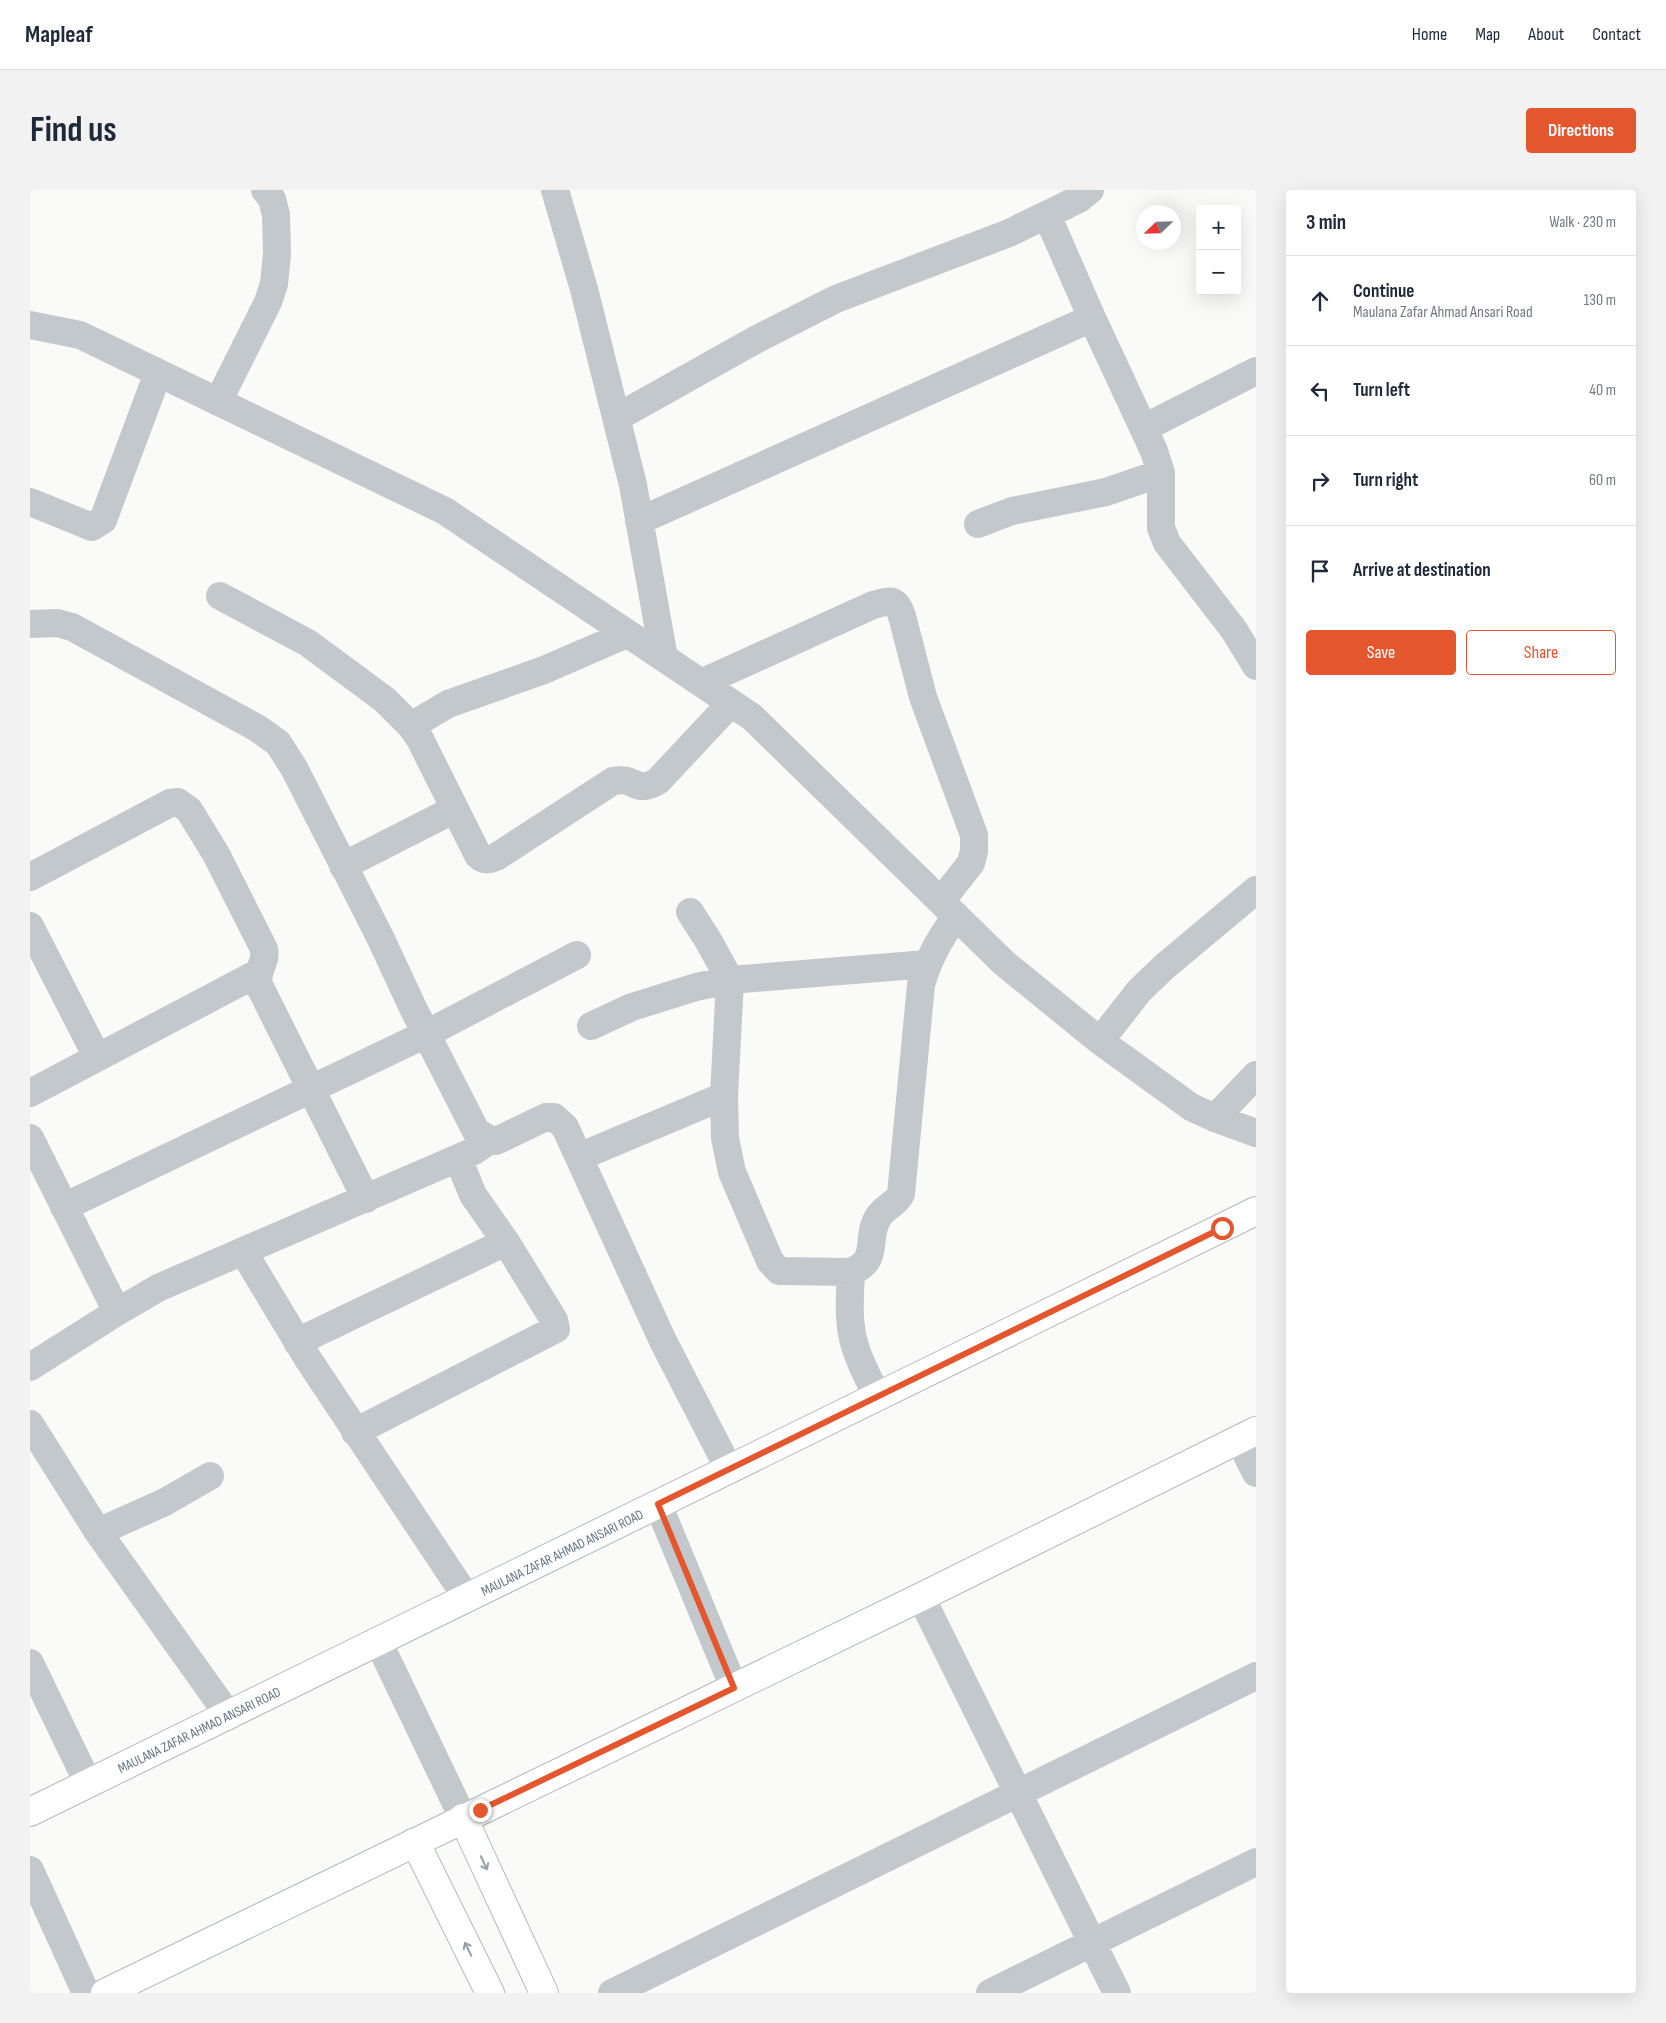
<!DOCTYPE html>
<html lang="en">
<head>
<meta charset="utf-8">
<style>
	:root { --surface:#fff; --page:#f2f2f3; --text:#1f2937; --muted:#747a83; --line:#e0e1e3; --accent:#e4572e }
	body { margin:0; font-family:"Sofia Sans Condensed",sans-serif; background:var(--page); color:var(--text) }
	.controls { position:absolute; right:15px; top:15px; display:grid; overflow:hidden; border-radius:5px; box-shadow:0 5px 20px #0002 }
	.controls button { width:45px; height:45px; display:grid; place-items:center; padding:0; border:0; border-bottom:1px solid var(--line); background:var(--surface); color:var(--text); font:25px sans-serif }
	.compass { position:absolute; left:1106px; top:15px; width:45px; height:45px; border-radius:50%; background:var(--surface); box-shadow:0 5px 20px #0002; rotate:247deg }
	.stop { position:absolute; width:15px; height:15px; margin:-11px; border:4px solid #e4572e; border-radius:50%; background:#fff }
	.stop.end { background:#e4572e; border-color:#fff; box-shadow:0 1px 5px #0008 }
	.list { margin:0; padding:0; list-style:none }
	h2 { display:flex; justify-content:space-between; align-items:center; height:65px; margin:0; padding:0 20px; font-size:21px }
	h2 small { font-size:16px; font-weight:400; color:var(--muted) }
	.list li { display:grid; grid-template-columns:32px 1fr auto; gap:15px; align-items:center; box-sizing:border-box; height:90px; padding:0 20px; border-top:1px solid var(--line) }
	.list b { display:block; font-size:19px; white-space:nowrap }
	.list p { margin:0; font-size:16px; white-space:nowrap; color:var(--muted) }
	.list em { font-size:16px; font-style:normal; color:var(--muted) }
	.actions { display:flex; gap:10px; padding:15px 20px }
	.actions a { flex:1; padding:11px 0; border:1px solid var(--accent); border-radius:5px; text-align:center; font-size:18px; color:var(--accent) }
	.actions .main { background:var(--accent); color:#fff }
	.icon { flex:none; width:28px; height:28px; fill:none; stroke:currentColor; stroke-width:2; stroke-linecap:round; stroke-linejoin:round }
	.map { position:relative; flex:none; width:1226px; height:1803px; overflow:hidden; border-radius:5px }
	header { display:flex; align-items:center; gap:30px; box-sizing:border-box; height:70px; padding:0 25px; background:var(--surface); border-bottom:1px solid var(--line) }
	header strong { font-size:24px }
	nav { display:flex; gap:28px; margin-inline-start:auto; font-size:18px }
	.intro { display:flex; align-items:center; justify-content:space-between; box-sizing:border-box; height:120px; padding:0 30px }
	h1 { margin:0; font-size:35px }
	.button { padding:12px 22px; border-radius:5px; background:var(--accent); color:#fff; font-size:18px; font-weight:700 }
	main { display:flex; gap:30px; padding:0 30px }
	aside { flex:1; background:var(--surface); border-radius:5px; box-shadow:0 5px 20px #0002 }
	.map>svg:first-child { display:block }
</style>
</head>
<body>
<header>
<strong>Mapleaf</strong>
<nav><a>Home</a><a>Map</a><a>About</a><a>Contact</a></nav>
</header>
<div class="intro"><h1>Find us</h1><a class="button">Directions</a></div>
<main>
<div class="map">
<svg width="1226" height="1803" viewBox="0 0 1226 1803">
	<rect width="100%" height="100%" fill="#fafaf8"/>
	<g fill="none" stroke-linecap="round" stroke-linejoin="round">
		<g stroke="#b3babf" stroke-width="30">
			<g id="secondary">
				<path id="s1" d="M0 1622C410 1423 818 1222 1226 1021"/>
				<path d="M433 1628 514 1803"/>
				<path d="M385 1652 460 1803"/>
				<path d="M75 1803 891 1407 1226 1241"/>
			</g>
		</g>
		<path stroke="#c3c8cc" stroke-width="28" d="M525 0 554 99 603 295 634 468
			M1017 25 1062 128 1124 261 1131 283V338L1137 353 1204 440 1226 476
			M0 135 50 145 415 321 722 527 974 773 1070 851 1161 917 1185 928 1226 943
			M188 212 238 112 244 94 247 64 246 25 242 9 235 0
			M586 228 727 149 806 109 979 43 1049 9 1060 0
			M1114 238 1226 181
			M0 312 62 337 73 330 128 183
			M609 331 1062 128
			M948 334 982 321 1076 302 1131 283
			M190 406 278 453 355 510 381 536 390 549 448 665C454 671 459 670 466 667L583 591C606 586 604 605 628 591L701 513
			M0 434 27 433 42 437 227 538 248 553 264 578 350 747 383 818 446 941 460 950 466 951 516 927H524L535 937 633 1151 699 1279
			M671 493 843 415C861 410 866 408 872 426L893 507 944 645V661L941 673 911 711
			M381 536 418 514 514 480 597 444
			M313 676 425 619
			M0 687 140 613 148 612 159 620 186 664 234 759C237 774 225 780 229 795L336 1009
			M660 722 678 750 700 790 694 906 695 948 702 982 740 1071 749 1081 821 1082C852 1069 834 1048 849 1026 855 1017 866 1014 871 1004L891 795C899 767 909 750 926 726
			M0 736 67 867
			M561 836 602 817 666 797 700 790 897 774
			M1070 851 1109 801 1134 777 1226 700
			M0 903 228 783
			M1185 928 1226 885
			M0 948 87 1122
			M549 967 694 906
			M34 1017 396 844 547 765
			M213 1061 278 1169 437 1408
			M821 1082C820 1104 818 1127 823 1149 828 1169 838 1188 848 1207
			M267 1152 476 1052
			M0 1177 87 1122 128 1098 428 968 444 961 460 950
			M0 1234 68 1342 199 1526
			M325 1242 526 1139 524 1130 476 1052 443 1005 428 968
			M1209 1249 1226 1283
			M628 1314 704 1498
			M68 1342 135 1312 180 1286
			M891 1407 1087 1803
			M348 1451 433 1628
			M0 1473 58 1593
			M0 1680 56 1803
			M582 1803 1226 1486
			M960 1803 1226 1672"/>
		<use href="#secondary" stroke="#fff" stroke-width="28"/>
	</g>
	<defs><path id="oneway-shaft" d="M-6 0H5M1.5-3L5.5 0L1.5 3" fill="none" stroke-width="1.6" stroke-linecap="round" stroke-linejoin="round" transform="scale(1.25)"/></defs>
	<g stroke="#939fa8">
		<use href="#oneway-shaft" transform="translate(454 1673) rotate(65)"/>
		<use href="#oneway-shaft" transform="translate(438 1759) rotate(-116)"/>
	</g>
	<g fill="none" stroke-linecap="round" stroke-linejoin="round">
		<path stroke="#e4572e" stroke-width="6" d="M450 1620 704 1498 628 1314 1192 1038"/>
	</g>
	<g text-anchor="middle" stroke-width="5" stroke-linejoin="round" paint-order="stroke">
		<g font-size="14" fill="#657683" stroke="#fff">
			<text dy="5" stroke="none"><textPath href="#s1" startOffset="592">MAULANA ZAFAR AHMAD ANSARI ROAD</textPath></text>
			<text dy="5" stroke="none"><textPath href="#s1" startOffset="188">MAULANA ZAFAR AHMAD ANSARI ROAD</textPath></text>
		</g>
	</g>
</svg>
<div class="controls">
<button>+</button>
<button>−</button>
</div>
<svg class="compass" viewBox="-18 -18 36 36"><path d="M0-13l5 13h-10z" fill="#e53935"/><path d="M0 13l5-13h-10z" fill="#747a83"/></svg>
<div class="stop" style="left:1192px;top:1038px"></div>
<div class="stop end" style="left:450px;top:1620px"></div>
</div>
<aside>
<h2>3 min<small>Walk · 230 m</small></h2>
<ul class="list">
<li><svg class="icon" aria-label="ahead" viewBox="0 0 24 24"><path d="M12 20V5M6 11l6-6 6 6"/></svg><div><b>Continue</b><p>Maulana Zafar Ahmad Ansari Road</p></div><em>130 m</em></li>
<li><svg class="icon" aria-label="left" viewBox="0 0 24 24"><path d="M17 20v-9H6M10 6l-5 5 5 5"/></svg><div><b>Turn left</b></div><em>40 m</em></li>
<li><svg class="icon" aria-label="right" viewBox="0 0 24 24"><path d="M7 20v-9h11M14 6l5 5-5 5"/></svg><div><b>Turn right</b></div><em>60 m</em></li>
<li><svg class="icon" aria-label="arrive" viewBox="0 0 24 24"><path d="M6 21V4h12l-3 4 3 4H6"/></svg><div><b>Arrive at destination</b></div></li>
</ul>
<div class="actions"><a class="main">Save</a><a>Share</a></div>
</aside>
</main>
</body>
</html>
